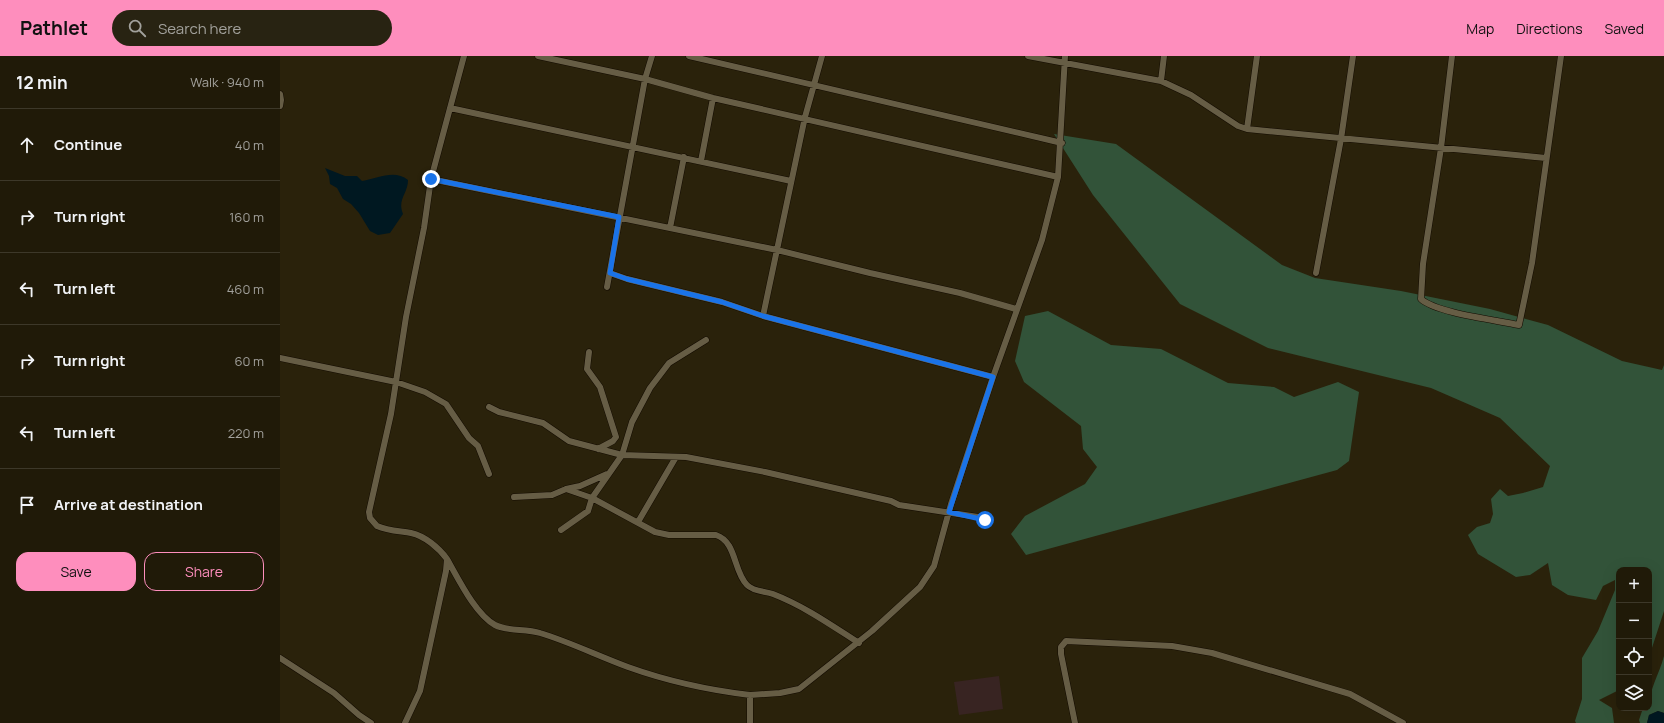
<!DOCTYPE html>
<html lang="en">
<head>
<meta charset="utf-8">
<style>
	:root { --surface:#201a08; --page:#282312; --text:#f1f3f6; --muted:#a2a19c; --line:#3d3829; --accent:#fe8ebd }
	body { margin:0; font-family:Manrope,sans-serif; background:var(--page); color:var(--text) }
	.controls { position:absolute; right:12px; bottom:12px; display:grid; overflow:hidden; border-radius:8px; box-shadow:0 4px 16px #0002 }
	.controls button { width:36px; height:36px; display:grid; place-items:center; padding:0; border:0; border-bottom:1px solid var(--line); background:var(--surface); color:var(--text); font:20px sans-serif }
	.stop { position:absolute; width:12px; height:12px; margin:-9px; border:3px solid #1a73e8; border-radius:50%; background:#fff }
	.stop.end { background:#1a73e8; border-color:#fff; box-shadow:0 1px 4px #0008 }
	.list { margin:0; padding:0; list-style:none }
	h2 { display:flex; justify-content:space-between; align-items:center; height:52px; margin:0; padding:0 16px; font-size:17px }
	h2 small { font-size:13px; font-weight:400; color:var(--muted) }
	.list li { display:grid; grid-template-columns:26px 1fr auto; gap:12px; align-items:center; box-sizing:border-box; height:72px; padding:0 16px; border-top:1px solid var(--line) }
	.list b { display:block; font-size:15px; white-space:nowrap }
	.list em { font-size:13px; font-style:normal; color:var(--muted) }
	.actions { display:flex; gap:8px; padding:12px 16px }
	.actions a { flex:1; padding:9px 0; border:1px solid var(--accent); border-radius:12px; text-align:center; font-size:14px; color:var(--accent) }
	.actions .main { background:var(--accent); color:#111 }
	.icon { flex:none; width:22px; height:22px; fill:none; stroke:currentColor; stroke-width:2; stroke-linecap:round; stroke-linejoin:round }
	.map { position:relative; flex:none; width:1384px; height:667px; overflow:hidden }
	header { display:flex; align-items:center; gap:24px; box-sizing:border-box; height:56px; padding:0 20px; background:var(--accent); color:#111 }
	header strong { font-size:19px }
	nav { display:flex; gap:22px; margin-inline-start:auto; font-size:14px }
	.search { width:280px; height:36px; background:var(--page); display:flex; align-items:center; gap:10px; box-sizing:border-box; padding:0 14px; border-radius:22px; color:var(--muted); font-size:15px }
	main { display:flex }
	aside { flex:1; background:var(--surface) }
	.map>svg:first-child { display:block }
</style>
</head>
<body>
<header>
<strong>Pathlet</strong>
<div class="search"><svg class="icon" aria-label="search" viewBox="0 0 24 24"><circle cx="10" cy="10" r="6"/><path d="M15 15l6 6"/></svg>Search here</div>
<nav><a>Map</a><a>Directions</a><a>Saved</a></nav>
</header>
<main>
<aside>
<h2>12 min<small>Walk · 940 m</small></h2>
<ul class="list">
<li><svg class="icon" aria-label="ahead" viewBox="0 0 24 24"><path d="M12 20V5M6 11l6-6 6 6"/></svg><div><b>Continue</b></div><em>40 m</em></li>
<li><svg class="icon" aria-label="right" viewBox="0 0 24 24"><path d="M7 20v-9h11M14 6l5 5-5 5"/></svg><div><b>Turn right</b></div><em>160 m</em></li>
<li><svg class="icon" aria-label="left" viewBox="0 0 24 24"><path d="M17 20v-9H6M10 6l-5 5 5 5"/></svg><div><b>Turn left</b></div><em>460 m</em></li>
<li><svg class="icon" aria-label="right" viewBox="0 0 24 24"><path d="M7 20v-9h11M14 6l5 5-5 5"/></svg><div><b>Turn right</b></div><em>60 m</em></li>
<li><svg class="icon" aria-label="left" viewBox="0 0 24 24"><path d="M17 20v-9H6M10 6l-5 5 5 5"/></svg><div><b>Turn left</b></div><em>220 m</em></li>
<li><svg class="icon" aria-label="arrive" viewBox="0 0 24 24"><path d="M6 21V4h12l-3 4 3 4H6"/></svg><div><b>Arrive at destination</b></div></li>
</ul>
<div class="actions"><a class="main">Save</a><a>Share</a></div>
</aside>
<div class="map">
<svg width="1384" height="667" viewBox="0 0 1384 667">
	<rect width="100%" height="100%" fill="#2a220b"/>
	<path fill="#382422" d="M719 620 723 653 679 659 674 626Z"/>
	<path fill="#325339" d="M774 78 836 88 1002 209 1035 222 1121 235 1210 253 1268 269 1342 305 1382 314 1384 309V555L1369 601V514H1339V634L1319 644 1332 652 1334 667H1296L1295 665 1302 643V602L1318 575 1335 534V524L1323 530 1316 544 1288 539 1272 529 1268 507 1250 519 1236 521 1198 498 1188 479 1197 471 1210 467 1213 458 1211 443 1220 433 1228 440 1243 437 1263 431 1270 410 1220 362 1151 332 988 292 900 248 813 139Z
		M768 255 831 289 881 293 948 327 994 331 1014 341 1058 326 1079 336 1069 405 1057 414 746 499 731 478 745 460 805 428 817 411 803 393 801 370 744 326 735 305 745 260Z
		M1384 600V657L1378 655 1369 659 1367 667H1360L1359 664 1363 652H1369C1369 633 1379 619 1384 600Z"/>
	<path fill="#001821" d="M45 112 65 120H77L82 125C98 122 115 113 128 124 128 138 117 143 123 158L110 177 98 179 90 175 79 157 71 148 63 143 57 132 50 128 49 120Z
		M1378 655 1384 657V667H1367L1369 659Z"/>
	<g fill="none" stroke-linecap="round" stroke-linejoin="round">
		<g stroke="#130b00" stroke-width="7">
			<path id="minor" d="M258 0 365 23 433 42 778 121
				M409 0 782 87
				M748 0 881 25 911 39 958 70 967 73 1266 102
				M1172 0 1161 92 1143 208 1141 243C1156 257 1216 264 1239 269L1252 207 1281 0
				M881 25 884 0
				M0 38 1 44 0 50
				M170 52 511 125
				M967 73 977 0
				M421 105 433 42
				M151 123 497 194 590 217 680 237 736 253
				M390 172 404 101
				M330 217 347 223 442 246 483 260 713 321
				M1036 217 1061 83 1073 0
				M327 231 365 23 372 0
				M483 260 525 61 542 0
				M309 296 307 313 320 331 336 381 333 385 318 393
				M0 302 116 326 145 336 166 348 189 382 198 390 209 418
				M209 351 219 356 263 367 289 385 342 399 406 401 485 416 611 445 619 449 698 461 705 464
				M286 433 312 442 375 476 389 479H436C457 486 453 515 467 529 474 536 485 535 493 538 524 550 551 569 579 587
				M234 441 272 439 286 433 300 430 327 418
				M358 466 396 401
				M281 474 308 455 312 442 342 399 352 366 370 332 389 307 426 284
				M167 503C178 522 195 558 215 569 228 576 246 572 260 577 290 586 318 600 348 611 387 625 428 634 470 639V667
				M0 602 54 637 79 659 91 667
				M470 639 500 637 519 633 592 575 640 531 654 510 671 448 713 321 762 184 778 121 785 0
				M125 667 140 635 166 515 167 503C159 492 145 480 131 477 120 475 108 475 97 470L90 462 89 456 111 358 126 261 144 172 151 123 184 0
				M795 667 781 598V591L786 585 892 590 932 597 1070 638 1123 667"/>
		</g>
		<use href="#minor" stroke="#665d45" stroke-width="6"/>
	</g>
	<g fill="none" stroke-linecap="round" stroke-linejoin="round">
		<path stroke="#1a73e8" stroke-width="5" d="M151 123 339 161 330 217 347 223 442 246 483 260 713 321 669 456 705 464"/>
	</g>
</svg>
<div class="controls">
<button>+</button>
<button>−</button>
<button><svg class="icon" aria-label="locate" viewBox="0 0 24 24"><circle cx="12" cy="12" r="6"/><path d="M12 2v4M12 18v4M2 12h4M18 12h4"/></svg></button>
<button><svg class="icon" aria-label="layers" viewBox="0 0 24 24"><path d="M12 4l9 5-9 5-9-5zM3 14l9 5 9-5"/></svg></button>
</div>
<div class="stop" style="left:705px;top:464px"></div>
<div class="stop end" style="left:151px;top:123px"></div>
</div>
</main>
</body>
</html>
